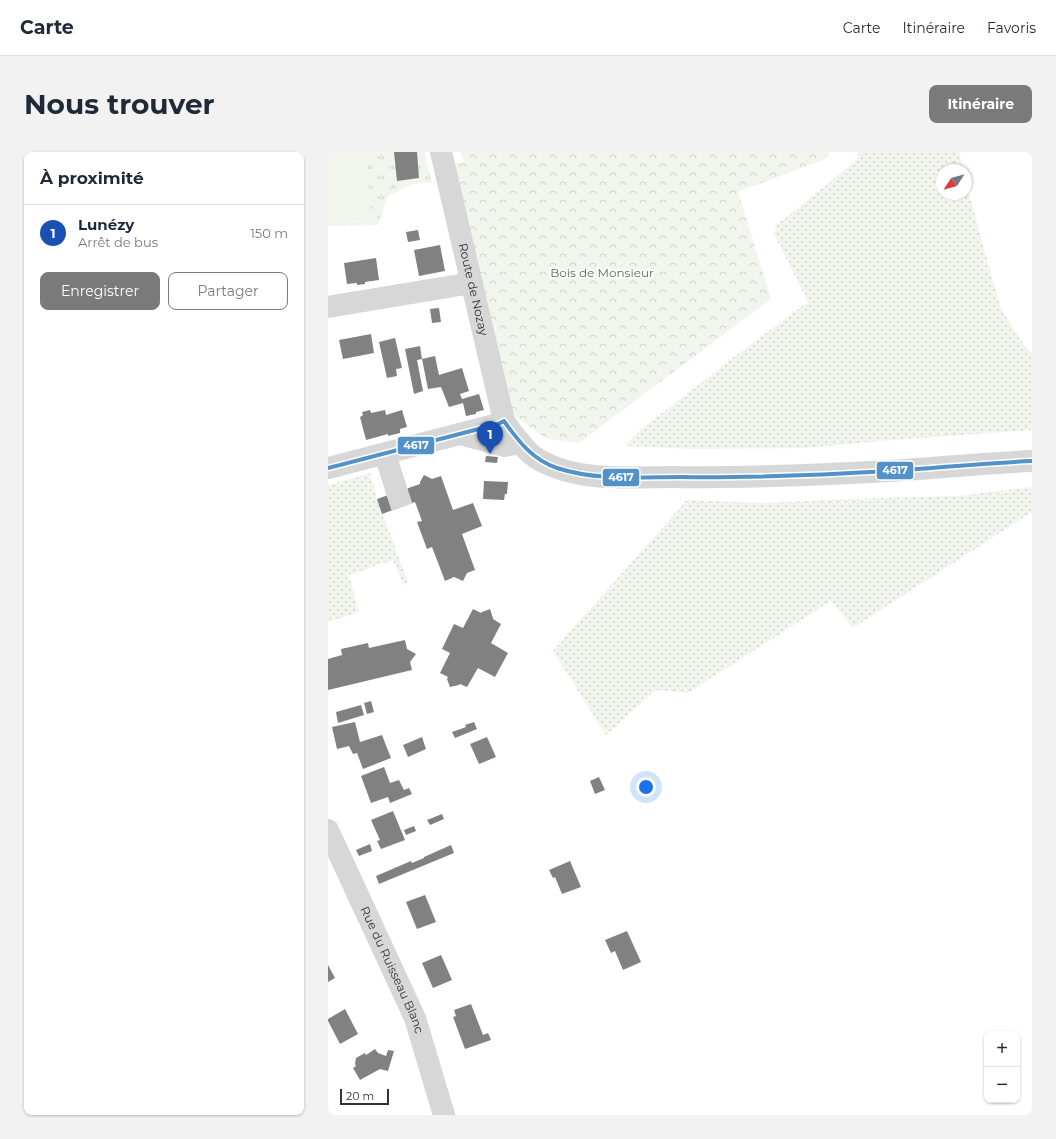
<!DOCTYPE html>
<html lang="fr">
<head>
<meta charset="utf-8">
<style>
	:root { --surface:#fff; --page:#f2f2f3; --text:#1f2937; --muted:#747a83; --line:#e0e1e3; --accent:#7a7a7a }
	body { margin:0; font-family:Montserrat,sans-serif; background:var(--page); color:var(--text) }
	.controls { position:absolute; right:12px; bottom:12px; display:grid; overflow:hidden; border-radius:8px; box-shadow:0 1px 3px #0004 }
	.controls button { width:36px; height:36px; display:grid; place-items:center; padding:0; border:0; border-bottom:1px solid var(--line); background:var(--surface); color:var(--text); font:20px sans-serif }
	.compass { position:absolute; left:608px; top:12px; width:36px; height:36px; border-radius:50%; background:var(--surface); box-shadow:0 1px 3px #0004; rotate:234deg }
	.scale { position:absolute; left:12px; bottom:10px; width:49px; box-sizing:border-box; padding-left:4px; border:2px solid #333; border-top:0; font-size:11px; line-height:14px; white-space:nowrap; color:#333; -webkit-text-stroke:3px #fff; paint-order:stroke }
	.you { position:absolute; left:318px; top:635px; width:14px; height:14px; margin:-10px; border:3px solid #fff; border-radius:50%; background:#1a73e8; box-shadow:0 0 0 6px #1a73e833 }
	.badge { display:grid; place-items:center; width:26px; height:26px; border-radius:50%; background:var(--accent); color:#fff; font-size:13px; font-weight:700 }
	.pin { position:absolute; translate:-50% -33px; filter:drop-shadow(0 1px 2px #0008) }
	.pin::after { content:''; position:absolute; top:21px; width:14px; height:12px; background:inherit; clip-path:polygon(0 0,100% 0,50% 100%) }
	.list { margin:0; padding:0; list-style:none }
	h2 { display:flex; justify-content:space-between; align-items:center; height:52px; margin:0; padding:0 16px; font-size:17px }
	h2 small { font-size:13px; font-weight:400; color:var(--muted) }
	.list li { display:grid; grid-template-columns:26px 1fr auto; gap:12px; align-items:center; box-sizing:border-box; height:56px; padding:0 16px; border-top:1px solid var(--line) }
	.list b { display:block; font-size:15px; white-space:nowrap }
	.list p { margin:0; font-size:13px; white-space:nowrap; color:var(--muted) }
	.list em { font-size:13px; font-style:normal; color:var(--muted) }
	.actions { display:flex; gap:8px; padding:12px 16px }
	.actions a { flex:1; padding:9px 0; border:1px solid var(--accent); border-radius:8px; text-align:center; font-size:14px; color:var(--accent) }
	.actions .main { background:var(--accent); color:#fff }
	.map { position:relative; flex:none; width:704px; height:963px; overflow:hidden; border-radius:8px }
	header { display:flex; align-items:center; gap:24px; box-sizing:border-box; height:56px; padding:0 20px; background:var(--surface); border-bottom:1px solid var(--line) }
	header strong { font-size:19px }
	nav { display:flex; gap:22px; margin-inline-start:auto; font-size:14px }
	.intro { display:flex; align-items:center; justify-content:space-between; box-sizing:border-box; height:96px; padding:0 24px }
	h1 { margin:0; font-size:28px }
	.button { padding:10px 18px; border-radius:8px; background:var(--accent); color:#fff; font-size:14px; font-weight:700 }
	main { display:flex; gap:24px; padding:0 24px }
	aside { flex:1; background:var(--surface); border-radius:8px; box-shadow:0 1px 3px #0004 }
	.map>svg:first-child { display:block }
</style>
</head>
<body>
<header>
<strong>Carte</strong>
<nav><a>Carte</a><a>Itinéraire</a><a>Favoris</a></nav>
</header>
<div class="intro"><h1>Nous trouver</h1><a class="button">Itinéraire</a></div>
<main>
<aside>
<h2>À proximité<small></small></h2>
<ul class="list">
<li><span class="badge" style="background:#1a4fb4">1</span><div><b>Lunézy</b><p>Arrêt de bus</p></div><em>150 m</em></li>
</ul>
<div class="actions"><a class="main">Enregistrer</a><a>Partager</a></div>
</aside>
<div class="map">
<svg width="704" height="963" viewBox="0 0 704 963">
	<defs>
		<pattern id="grass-dots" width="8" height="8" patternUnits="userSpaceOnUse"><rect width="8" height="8" fill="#f1f5ed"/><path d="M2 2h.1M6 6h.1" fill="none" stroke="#cfd2cc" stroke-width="1.8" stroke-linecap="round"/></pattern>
		<pattern id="forest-crowns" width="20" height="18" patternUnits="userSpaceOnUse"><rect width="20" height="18" fill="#f1f5ed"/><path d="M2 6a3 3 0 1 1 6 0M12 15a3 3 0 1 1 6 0" fill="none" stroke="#cfd2cc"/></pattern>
		<pattern id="park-tufts" width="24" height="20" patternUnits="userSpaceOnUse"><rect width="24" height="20" fill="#f1f5ed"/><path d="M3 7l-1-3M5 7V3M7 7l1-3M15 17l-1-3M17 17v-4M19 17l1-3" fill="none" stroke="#cfd2cc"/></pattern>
	</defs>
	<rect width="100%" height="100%" fill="#fff"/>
	<path fill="url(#grass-dots)" d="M531 0H631L635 18H614V42H638V30L661 115 673 157 696 193 704 201V278L552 289 477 296 366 297 297 294 310 280 401 209 480 150 446 82 449 73 529 8Z
		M42 321 49 347 80 430 75 433 65 408 21 423 31 460 0 470V333Z
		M704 335V360L525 476 503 449 360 541 328 538 278 583 225 499 359 348 435 351 519 347 628 344Z"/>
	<path fill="url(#forest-crowns)" d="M133 0H501L500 6 410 40 443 147 251 291 219 287 180 259 125 12 136 10Z"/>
	<path fill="url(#park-tufts)" d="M0 0H96L104 30 85 32 60 44 50 73 0 74Z"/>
	<path fill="#f1f5ed" d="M0 0H39L42 66 0 68Z"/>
	<path fill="#818181" d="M66 0H89L91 26 69 29Z
		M90 78 92 88 80 90 78 80Z
		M112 93 117 119 91 124 86 98Z
		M48 106 51 128 37 130V132L29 133V131L19 132 16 111Z
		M111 156 113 170 104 171 102 157Z
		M43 182 46 201 15 207 11 188Z
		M67 186 74 216 68 217 69 224 59 226 51 190Z
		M92 194 94 207 89 208 95 239 86 242 77 197Z
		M107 204 111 223 134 216 141 239 132 242 134 247 151 242 156 258 148 260V262L138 264 135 251 121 255 113 235 100 237 94 207Z
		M42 258 43 261 57 258 58 263 74 258 79 275 72 277V281L60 284V282L38 288 32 265 35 263 34 260Z
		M158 304 170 305 169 311 157 310Z
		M96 323 104 327 113 324 125 358 145 351 154 374 134 382 147 418 139 421 135 429 126 425 117 429 104 395 99 397 89 370 94 369 87 350 54 362 49 347 92 332V330Z
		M156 329 180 330 179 342H177L176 348 155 347Z
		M145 457 153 461 154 460 162 457 165 466V467L173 472 163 491 180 501 167 525 150 516 139 535 132 532 131 533 122 535 119 527 120 525 112 521 122 501 114 497 126 472 135 476Z
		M77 488 79 497 88 502 82 510 84 518 0 538V507L14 503 13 497 40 491 41 496Z
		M43 549 46 560 39 562 36 551Z
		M33 553 36 563 10 571 8 560Z
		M27 570 32 590 54 583 63 606 35 617 29 601 25 602 21 594 9 597 4 575Z
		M146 570 149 577 127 586 124 580 138 575 137 573Z
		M94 585 98 597 80 605 75 593Z
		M159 585 168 605 151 612 142 592Z
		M56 615 62 631 71 628 76 638 81 636 84 642 62 651 60 645 43 651 33 624Z
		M271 625 277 638 267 642 262 629Z
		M65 659 77 688 53 697 49 689 52 688 43 668Z
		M114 662 116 667 102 673 99 668Z
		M86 674 88 679 78 683 76 678Z
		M42 692 44 699 31 704 28 698Z
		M123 693 126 701 51 732 48 724 83 709 84 711 96 706V705Z
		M242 709 253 735 234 742 227 725 225 726 221 718Z
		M97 743 108 770 89 777 78 750Z
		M299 779 313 810 295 818 287 799 283 801 277 788Z
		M113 803 124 828 105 836 94 811Z
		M0 813 7 826 0 830Z
		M143 852 155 883 160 881 163 888 137 897 125 865 128 864 126 858Z
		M17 857 30 882 12 892 0 869V867Z
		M47 897 50 901 58 904 60 898 66 899 60 919 52 917 32 928 25 916 28 914 27 912 28 906 37 901 38 903Z"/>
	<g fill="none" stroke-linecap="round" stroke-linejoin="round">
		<path stroke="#d6d6d6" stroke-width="22" stroke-dasharray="22 11" stroke-linecap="butt" d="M69 340 74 355"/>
		<g stroke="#d7d7d7" stroke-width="22">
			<path id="s1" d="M113 0 176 269C186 283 197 300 213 309 252 330 301 325 344 325 417 326 489 323 562 319 609 316 657 311 704 309"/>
			<path d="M0 155 144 131"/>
			<path d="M132 282 176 294 193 291"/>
			<path d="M57 302 69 340"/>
			<path d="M0 316 170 272 176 269"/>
			<path id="s2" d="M0 678 87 866 116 963"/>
		</g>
		<g stroke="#fff" stroke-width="7">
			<path id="bus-1" d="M176 269C191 290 205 308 229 316 269 329 312 325 353 325 422 326 492 323 562 319 609 316 657 311 704 309
				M0 316 170 272 176 269"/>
		</g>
		<use href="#bus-1" stroke="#5292c9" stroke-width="4"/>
	</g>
	<g text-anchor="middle" stroke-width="4" stroke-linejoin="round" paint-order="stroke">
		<g font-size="12" fill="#56703f" stroke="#fff">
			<text x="274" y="125">Bois de Monsieur</text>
		</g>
		<g font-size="12" fill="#333" stroke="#fff">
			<text dy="4" stroke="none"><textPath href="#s1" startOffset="141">Route de Nozay</textPath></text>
			<text dy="4" stroke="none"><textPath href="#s2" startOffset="154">Rue du Ruisseau Blanc</textPath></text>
		</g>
	</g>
	<g stroke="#fff" stroke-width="1.5">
		<rect x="69" y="284" width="38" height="19" rx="4" fill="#5292c9"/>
		<rect x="548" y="309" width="38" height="19" rx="4" fill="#5292c9"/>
		<rect x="274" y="316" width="38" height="19" rx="4" fill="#5292c9"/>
	</g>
	<g font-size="11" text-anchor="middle" font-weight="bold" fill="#fff">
		<text x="88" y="297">4617</text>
		<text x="567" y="322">4617</text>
		<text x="293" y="329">4617</text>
	</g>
</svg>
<div class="controls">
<button>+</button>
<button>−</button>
</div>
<svg class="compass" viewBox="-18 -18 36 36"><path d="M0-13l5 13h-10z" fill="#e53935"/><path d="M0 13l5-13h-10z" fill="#747a83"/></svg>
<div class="scale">20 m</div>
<div class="you"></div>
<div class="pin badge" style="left:162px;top:302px;background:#1a4fb4">1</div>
</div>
</main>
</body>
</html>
